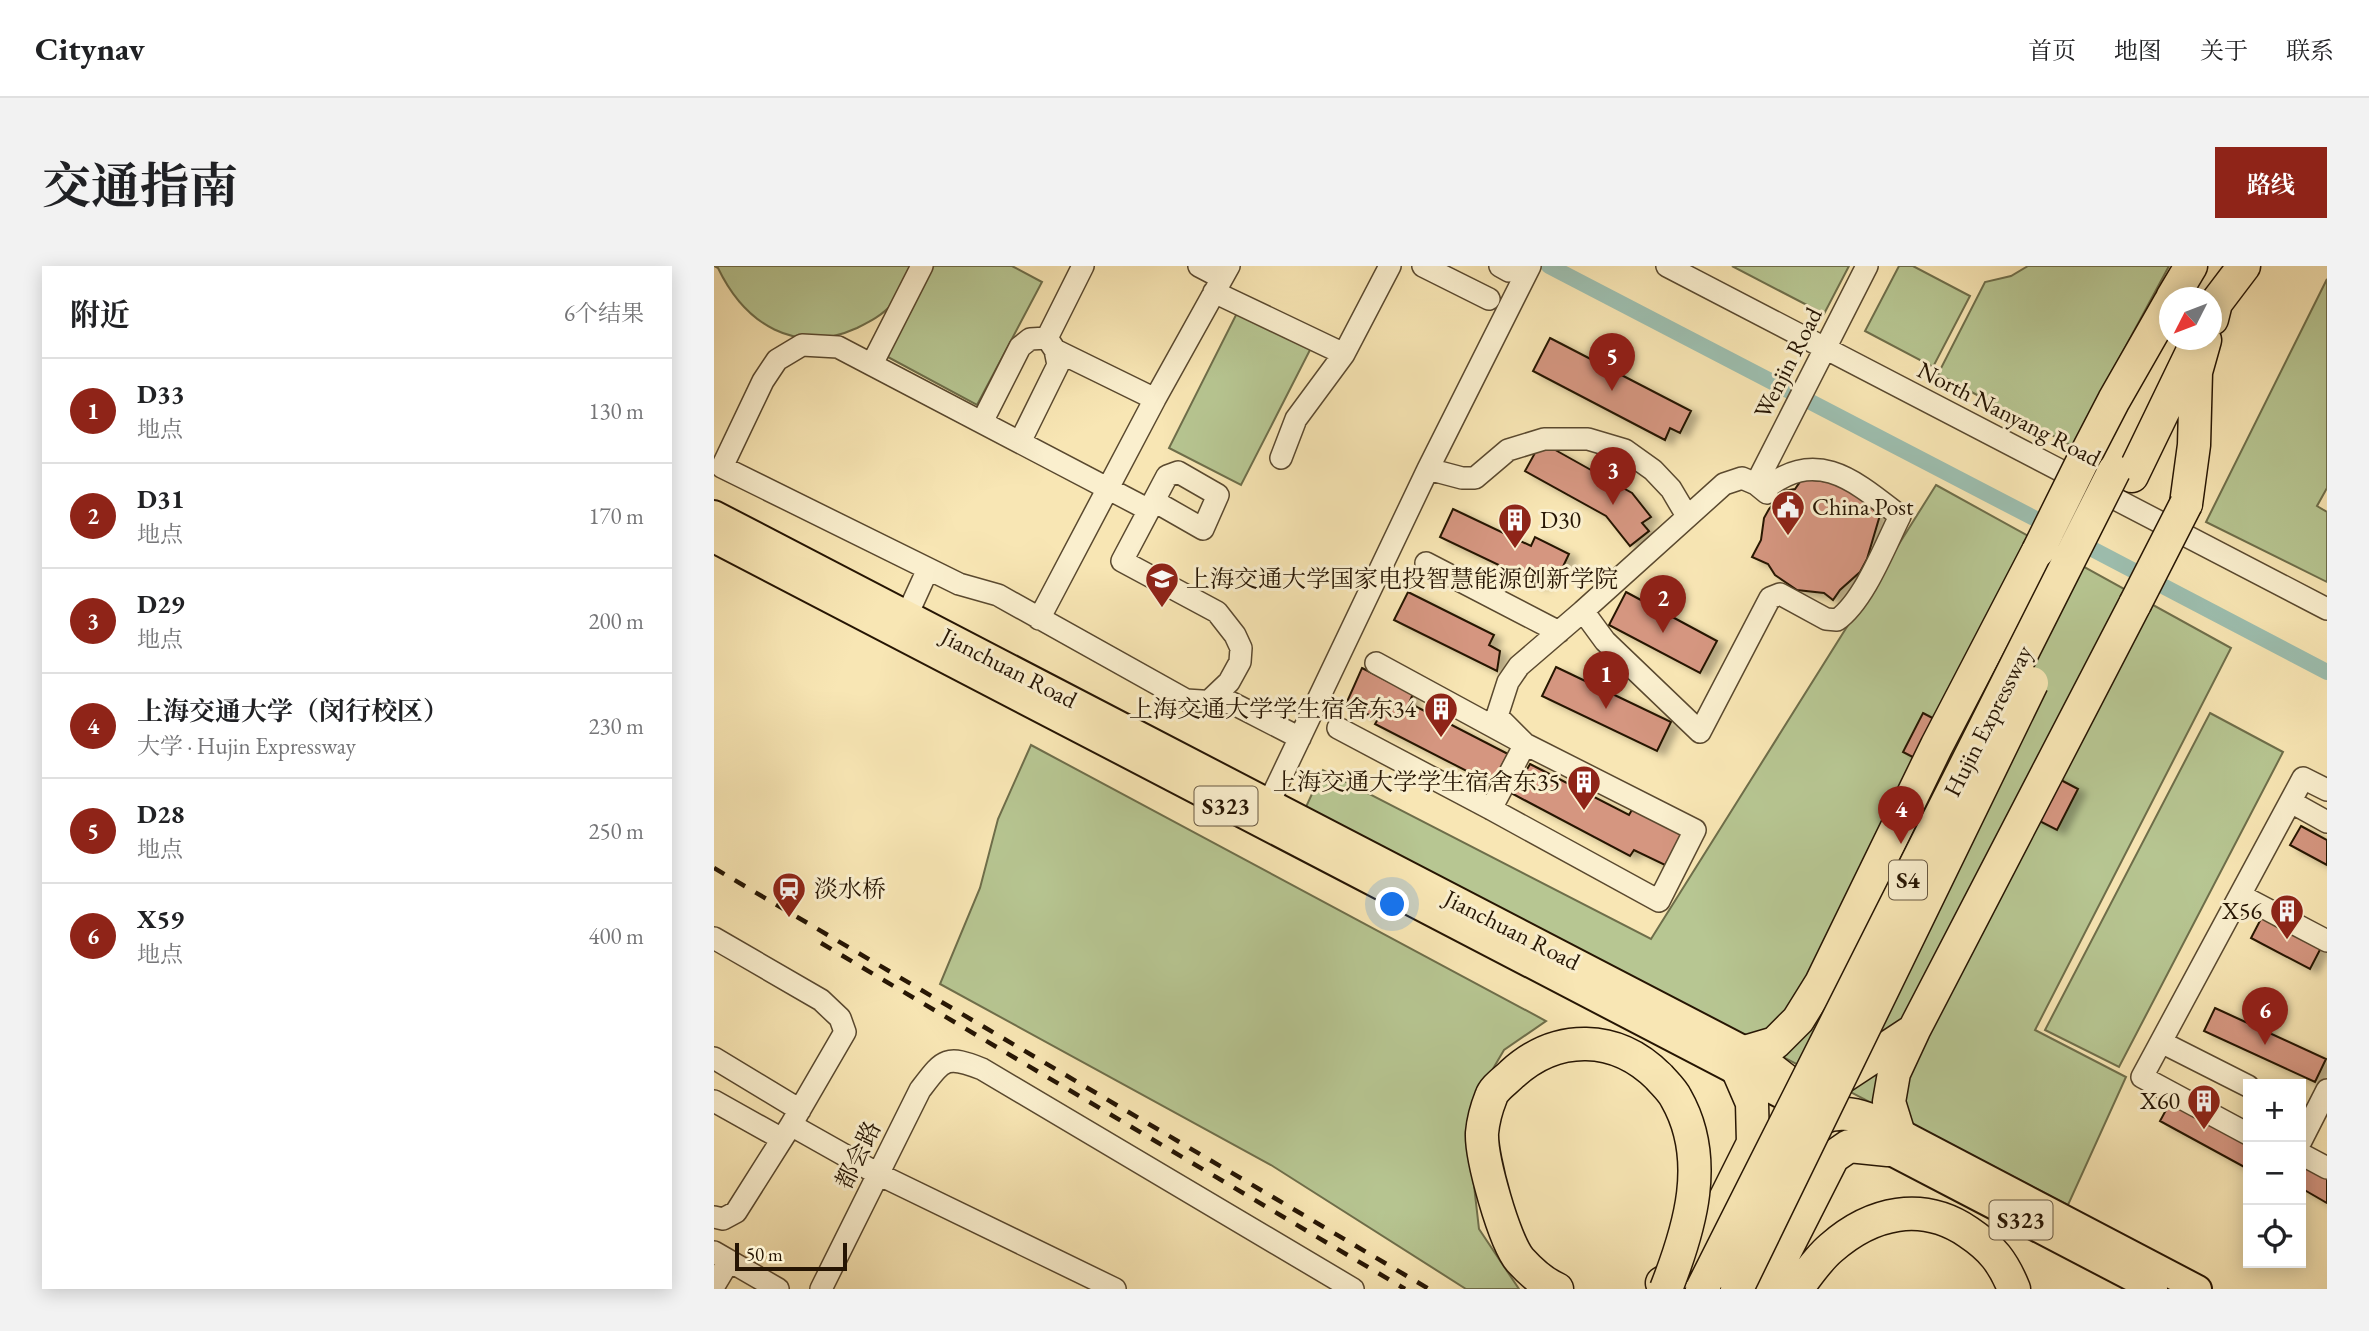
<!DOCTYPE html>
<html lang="zh">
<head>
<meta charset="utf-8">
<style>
	:root { --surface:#fff; --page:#f2f2f2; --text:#202124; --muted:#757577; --line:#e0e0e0; --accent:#8f2418 }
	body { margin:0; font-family:"EB Garamond","Noto Serif SC",serif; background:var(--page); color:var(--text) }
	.controls { position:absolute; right:21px; bottom:21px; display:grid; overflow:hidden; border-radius:0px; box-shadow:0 4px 18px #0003 }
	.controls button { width:63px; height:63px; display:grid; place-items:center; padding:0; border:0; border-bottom:2px solid var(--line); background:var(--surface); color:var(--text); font:35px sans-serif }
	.compass { position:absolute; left:1445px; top:21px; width:63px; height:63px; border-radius:50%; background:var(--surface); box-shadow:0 4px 18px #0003; rotate:228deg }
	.scale { position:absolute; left:21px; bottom:18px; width:112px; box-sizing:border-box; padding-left:7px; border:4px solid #261503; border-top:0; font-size:19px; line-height:24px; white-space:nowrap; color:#261503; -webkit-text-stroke:5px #faefce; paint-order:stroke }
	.you { position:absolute; left:679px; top:639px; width:24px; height:24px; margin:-18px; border:5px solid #fff; border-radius:50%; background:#1a73e8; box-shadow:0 0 0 10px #1a73e833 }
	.badge { display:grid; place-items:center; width:46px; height:46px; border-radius:50%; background:var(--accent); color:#fff; font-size:23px; font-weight:700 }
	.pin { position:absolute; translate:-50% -58px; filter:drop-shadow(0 2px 4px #0008) }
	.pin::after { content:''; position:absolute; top:37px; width:24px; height:21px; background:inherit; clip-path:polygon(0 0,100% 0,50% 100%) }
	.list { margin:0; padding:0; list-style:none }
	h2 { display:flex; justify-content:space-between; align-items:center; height:91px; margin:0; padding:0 28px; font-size:30px }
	h2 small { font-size:23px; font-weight:400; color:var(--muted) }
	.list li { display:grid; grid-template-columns:46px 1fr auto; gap:21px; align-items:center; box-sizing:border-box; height:105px; padding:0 28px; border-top:2px solid var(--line) }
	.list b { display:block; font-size:26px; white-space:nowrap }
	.list p { margin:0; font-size:23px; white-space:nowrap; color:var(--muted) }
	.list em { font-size:23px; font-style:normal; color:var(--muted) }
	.icon { flex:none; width:38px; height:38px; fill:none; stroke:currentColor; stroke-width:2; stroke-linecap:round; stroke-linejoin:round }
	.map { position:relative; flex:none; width:1613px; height:1023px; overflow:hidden; border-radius:0px }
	header { display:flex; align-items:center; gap:42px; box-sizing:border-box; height:98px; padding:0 35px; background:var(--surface); border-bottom:2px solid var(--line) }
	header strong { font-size:33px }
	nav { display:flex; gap:38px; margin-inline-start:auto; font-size:24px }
	.intro { display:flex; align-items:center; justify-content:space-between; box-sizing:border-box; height:168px; padding:0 42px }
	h1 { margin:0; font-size:49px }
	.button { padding:18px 32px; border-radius:0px; background:var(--accent); color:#fff; font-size:24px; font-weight:700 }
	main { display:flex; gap:42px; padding:0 42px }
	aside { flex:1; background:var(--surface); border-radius:0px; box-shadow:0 4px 18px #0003 }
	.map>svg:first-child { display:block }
</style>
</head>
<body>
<header>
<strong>Citynav</strong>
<nav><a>首页</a><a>地图</a><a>关于</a><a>联系</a></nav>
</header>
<div class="intro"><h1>交通指南</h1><a class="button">路线</a></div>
<main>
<aside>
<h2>附近<small>6个结果</small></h2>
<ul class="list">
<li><span class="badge">1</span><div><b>D33</b><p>地点</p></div><em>130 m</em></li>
<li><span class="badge">2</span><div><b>D31</b><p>地点</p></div><em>170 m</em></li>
<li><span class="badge">3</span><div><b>D29</b><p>地点</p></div><em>200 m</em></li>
<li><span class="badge">4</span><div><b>上海交通大学（闵行校区）</b><p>大学 · Hujin Expressway</p></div><em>230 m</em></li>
<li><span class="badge">5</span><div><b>D28</b><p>地点</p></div><em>250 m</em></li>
<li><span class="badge">6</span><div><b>X59</b><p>地点</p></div><em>400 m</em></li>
</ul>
</aside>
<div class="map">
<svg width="1613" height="1023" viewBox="0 0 1613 1023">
	<defs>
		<filter id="shadow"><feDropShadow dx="8" dy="4.5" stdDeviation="3.5" flood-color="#0004"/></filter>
	</defs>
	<rect width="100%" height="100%" fill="#f8e6b4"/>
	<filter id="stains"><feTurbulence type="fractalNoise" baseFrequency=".00286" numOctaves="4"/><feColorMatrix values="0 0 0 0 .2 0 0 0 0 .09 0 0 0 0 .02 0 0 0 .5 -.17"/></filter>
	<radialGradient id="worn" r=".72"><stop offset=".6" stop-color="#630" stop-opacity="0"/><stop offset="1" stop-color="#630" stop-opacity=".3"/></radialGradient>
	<path fill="#b7c692" stroke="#6e6e4a" stroke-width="2" d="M0 0H198C191 12 186 27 178 38 169 49 155 56 143 62 81 90 31 58 4 2Z
		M219 0H298L328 16 263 139 172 90Z
		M1018 0H1135L1110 48Z
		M1185 0H1199L1256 30 1219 101 1151 65Z
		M1314 0H1455L1358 180 1224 108 1271 16 1297 10Z
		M1613 13V222L1603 240 1613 246V316L1492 256Z
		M524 45 597 82 527 219 455 182Z
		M1222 219 1517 382 1321 764 1412 811 1354 939 591 543 609 504 937 673Z
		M1496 447 1569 486 1405 801 1331 764Z
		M317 479 832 755 790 784 760 835 755 876 765 963 805 1023H752L557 899 226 718 266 622 284 553Z"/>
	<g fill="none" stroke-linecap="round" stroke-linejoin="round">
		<path stroke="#9dbfb0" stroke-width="16" d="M835 0 1341 263
			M1361 274 1613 406"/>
	</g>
	<path fill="#d59680" stroke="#261503" stroke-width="2" filter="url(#shadow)" d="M836 72 977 145 966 167 956 162 951 174 819 105Z
		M827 176 918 227 937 251 928 257 935 265 916 280 892 250 811 205Z
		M1088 213 1118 216 1141 227 1166 249 1153 293 1146 306 1126 324 1119 334 1110 327 1083 324 1061 309 1054 298 1038 291 1047 274 1050 252 1055 243 1070 225 1081 223Z
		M739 243 817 280 821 271 855 288 844 311 833 306 827 319 726 271Z
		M694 326 780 369 775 379 786 385 783 405 680 354Z
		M912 326 1003 375 986 407 895 359Z
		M842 401 957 456 943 485 828 430Z
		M648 402 699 428 695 437 794 488 778 518 661 458 664 453 632 438Z
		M1209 447 1245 466 1226 505 1189 486Z
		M816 498 915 549 919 542 969 568 951 599 920 584 916 590 799 528Z
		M1328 504 1364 523 1343 564 1306 545Z
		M1587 560 1613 574V599L1576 579Z
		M1550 647 1609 678 1596 703 1537 672Z
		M1501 742 1612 793 1601 816 1490 765Z
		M1458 833 1534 874V903L1446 855Z
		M1587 890 1613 905V937L1587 922Z"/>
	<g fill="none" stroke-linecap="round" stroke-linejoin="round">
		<g stroke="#5a492f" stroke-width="24">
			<path id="minor" d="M485 0 508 12
				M709 0 775 33
				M786 0 795 5
				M953 0 1613 343
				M500 26 630 88
				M333 72 369 0
				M341 84 441 133
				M158 98 208 0
				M268 156 306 81 316 73 333 72
				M306 176 344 99 341 84 333 72
				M567 192 582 153 630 88 676 0
				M714 203 748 212H761L794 184 830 173H874L911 184 939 204 957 223 973 250
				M1042 218 1153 0
				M440 235 489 263 504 229 464 206 453 210 408 295 503 346 521 369 527 382 526 396 515 416 494 436
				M435 244 124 81 88 79 63 94 49 115 8 201 245 318 284 329 472 434 518 437 586 472
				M712 297 845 366
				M869 345 1010 218 1028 212 1042 218 1053 227
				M193 349 214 303
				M325 353 441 133 515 0
				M624 462 777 543 945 635 981 564 811 478 662 397
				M811 478 783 450 794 416 805 400 869 345 891 375 986 466 1056 332 1066 328 1112 353 1123 354C1150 335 1171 280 1186 250 1141 215 1102 180 1050 224
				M1577 536 1613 556
				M777 543 811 478
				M549 549 714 203 816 0
				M1526 629 1613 675
				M0 672 107 734 126 752 131 766 77 859 22 946 9 953 0 951
				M1447 776 1534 820
				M0 792 86 844
				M0 835 68 873
				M77 859 164 908 401 1023
				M1534 868 1428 811 1589 512 1613 524
				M1587 875 1613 824
				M1587 888 1613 902
				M0 986 64 1023
				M0 1020 15 995
				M107 1023 206 824C229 794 231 788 268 803L639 1023"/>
		</g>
		<g stroke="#261503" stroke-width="30">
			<path id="major" d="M0 248 1052 795
				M0 273 1091 841
				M1166 856 1484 1023
				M1156 875 1440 1023"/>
		</g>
		<g stroke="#261503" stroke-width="35">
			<path id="highway" d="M1458 32 1477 0
				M1498 53 1502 37 1530 0
				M1372 188 1400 134 1456 36
				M1418 210 1477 88
				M1472 238 1480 179 1482 106 1491 74
				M1034 785 1092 830 1096 849
				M1115 820 1200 764
				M1090 866C1118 833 1152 852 1184 865
				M1174 884 1184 865 1175 836 1180 807 1200 764 1421 338
				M948 1017 963 1008 987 981 1039 877 1038 837 1025 807 1034 785 1061 777 1084 754 1107 717 1223 479 1324 285
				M843 1023C829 1017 816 1005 806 994 790 975 767 892 768 867 769 856 773 841 777 831 780 822 791 815 798 808 843 767 902 768 945 811
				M1052 1023 1119 891 1135 880 1174 884
				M1083 1023C1093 1009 1104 993 1117 982 1158 946 1208 935 1254 966 1278 982 1289 996 1300 1023"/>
		</g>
		<use href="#minor" stroke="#faefce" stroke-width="21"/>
		<use href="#major" stroke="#f8e6b4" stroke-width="26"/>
		<use href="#highway" stroke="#f8e6b4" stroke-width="32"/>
		<path stroke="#261503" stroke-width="4.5" stroke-dasharray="12 12" stroke-linecap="butt" d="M0 602 715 1023
			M107 677 691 1023"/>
		<g stroke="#261503" stroke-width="35" stroke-linecap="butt">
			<path id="highway-bridge" d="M1324 285 1372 188
				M1421 338 1472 238
				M945 811C951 818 958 824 962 832 997 893 976 962 952 1023
				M988 1023 1400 205
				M1023 1023 1318 417"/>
		</g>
		<use href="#highway-bridge" stroke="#f8e6b4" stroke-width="32"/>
	</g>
	<defs>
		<g id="civic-pin" transform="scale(1.75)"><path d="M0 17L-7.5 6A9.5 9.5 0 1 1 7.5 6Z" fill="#8f2418" stroke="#faefce"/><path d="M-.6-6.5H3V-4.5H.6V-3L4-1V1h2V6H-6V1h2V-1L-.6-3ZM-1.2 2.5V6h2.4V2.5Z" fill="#fff"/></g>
		<g id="building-pin" transform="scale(1.75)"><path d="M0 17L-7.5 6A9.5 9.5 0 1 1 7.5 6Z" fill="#8f2418" stroke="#faefce"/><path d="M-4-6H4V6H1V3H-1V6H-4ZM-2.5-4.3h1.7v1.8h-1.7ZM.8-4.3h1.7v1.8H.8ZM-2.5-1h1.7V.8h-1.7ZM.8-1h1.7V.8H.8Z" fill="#fff"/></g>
		<g id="school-pin" transform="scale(1.75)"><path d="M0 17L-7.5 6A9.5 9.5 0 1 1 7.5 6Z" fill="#8f2418" stroke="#faefce"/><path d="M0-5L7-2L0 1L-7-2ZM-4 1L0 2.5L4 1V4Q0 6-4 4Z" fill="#fff"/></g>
		<g id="station-pin" transform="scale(1.75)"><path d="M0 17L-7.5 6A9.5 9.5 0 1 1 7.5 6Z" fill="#8f2418" stroke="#faefce"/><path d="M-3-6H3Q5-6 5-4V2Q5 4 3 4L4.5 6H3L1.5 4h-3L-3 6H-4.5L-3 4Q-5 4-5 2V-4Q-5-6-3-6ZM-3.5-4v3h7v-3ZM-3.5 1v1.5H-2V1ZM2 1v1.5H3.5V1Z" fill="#fff"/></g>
	</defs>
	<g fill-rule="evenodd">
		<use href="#civic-pin" x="1074" y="241"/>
		<use href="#building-pin" x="801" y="254"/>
		<use href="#school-pin" x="448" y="313"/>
		<use href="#building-pin" x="727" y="443"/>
		<use href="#building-pin" x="870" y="516"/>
		<use href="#station-pin" x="75" y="623"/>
		<use href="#building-pin" x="1573" y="645"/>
		<use href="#building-pin" x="1490" y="835"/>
	</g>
	<g text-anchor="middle" stroke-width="6" stroke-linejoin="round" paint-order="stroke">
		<g fill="#faefce" stroke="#665640" stroke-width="2">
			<rect x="480.5" y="520.5" width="63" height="39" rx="5"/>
			<rect x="1175" y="594.5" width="38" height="39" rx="5"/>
			<rect x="1275.5" y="934.5" width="63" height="39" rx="5"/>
		</g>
		<g font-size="23" font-weight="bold" fill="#261503">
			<text x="512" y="548">S323</text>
			<text x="1194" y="622">S4</text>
			<text x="1307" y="962">S323</text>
		</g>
		<g font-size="24" fill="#261503" stroke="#faefce">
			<text transform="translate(1074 97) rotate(-63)" y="8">Wenjin Road</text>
			<text transform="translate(1295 148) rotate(27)" y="8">North Nanyang Road</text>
			<text transform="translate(295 402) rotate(27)" y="8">Jianchuan Road</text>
			<text transform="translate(1274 455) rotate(-63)" y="8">Hujin Expressway</text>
			<text transform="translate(798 664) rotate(27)" y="8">Jianchuan Road</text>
			<text transform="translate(144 889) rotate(-64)" y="8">都会路</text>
		</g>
		<g font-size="24" fill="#261503" stroke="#faefce" text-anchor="start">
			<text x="1098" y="249">China Post</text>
			<text x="826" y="262">D30</text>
			<text x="472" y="321">上海交通大学国家电投智慧能源创新学院</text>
			<text x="702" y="451" text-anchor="end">上海交通大学学生宿舍东34</text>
			<text x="846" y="524" text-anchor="end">上海交通大学学生宿舍东35</text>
			<text x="100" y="631">淡水桥</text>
			<text x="1548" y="653" text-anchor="end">X56</text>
			<text x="1466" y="843" text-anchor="end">X60</text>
		</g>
	</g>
	<rect width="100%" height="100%" filter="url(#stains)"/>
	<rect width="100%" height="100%" fill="url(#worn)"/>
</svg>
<div class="controls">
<button>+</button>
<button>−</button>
<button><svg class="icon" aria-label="locate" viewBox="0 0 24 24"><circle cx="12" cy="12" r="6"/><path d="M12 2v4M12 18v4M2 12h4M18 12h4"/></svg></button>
</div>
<svg class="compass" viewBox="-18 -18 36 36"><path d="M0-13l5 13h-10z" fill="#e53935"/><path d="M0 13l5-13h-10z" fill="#757577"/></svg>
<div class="scale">50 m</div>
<div class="you"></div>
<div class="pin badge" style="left:892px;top:443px">1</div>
<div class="pin badge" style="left:949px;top:367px">2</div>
<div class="pin badge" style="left:899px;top:239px">3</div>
<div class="pin badge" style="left:1187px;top:578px">4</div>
<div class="pin badge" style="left:898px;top:125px">5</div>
<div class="pin badge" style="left:1551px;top:779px">6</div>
</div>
</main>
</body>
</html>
